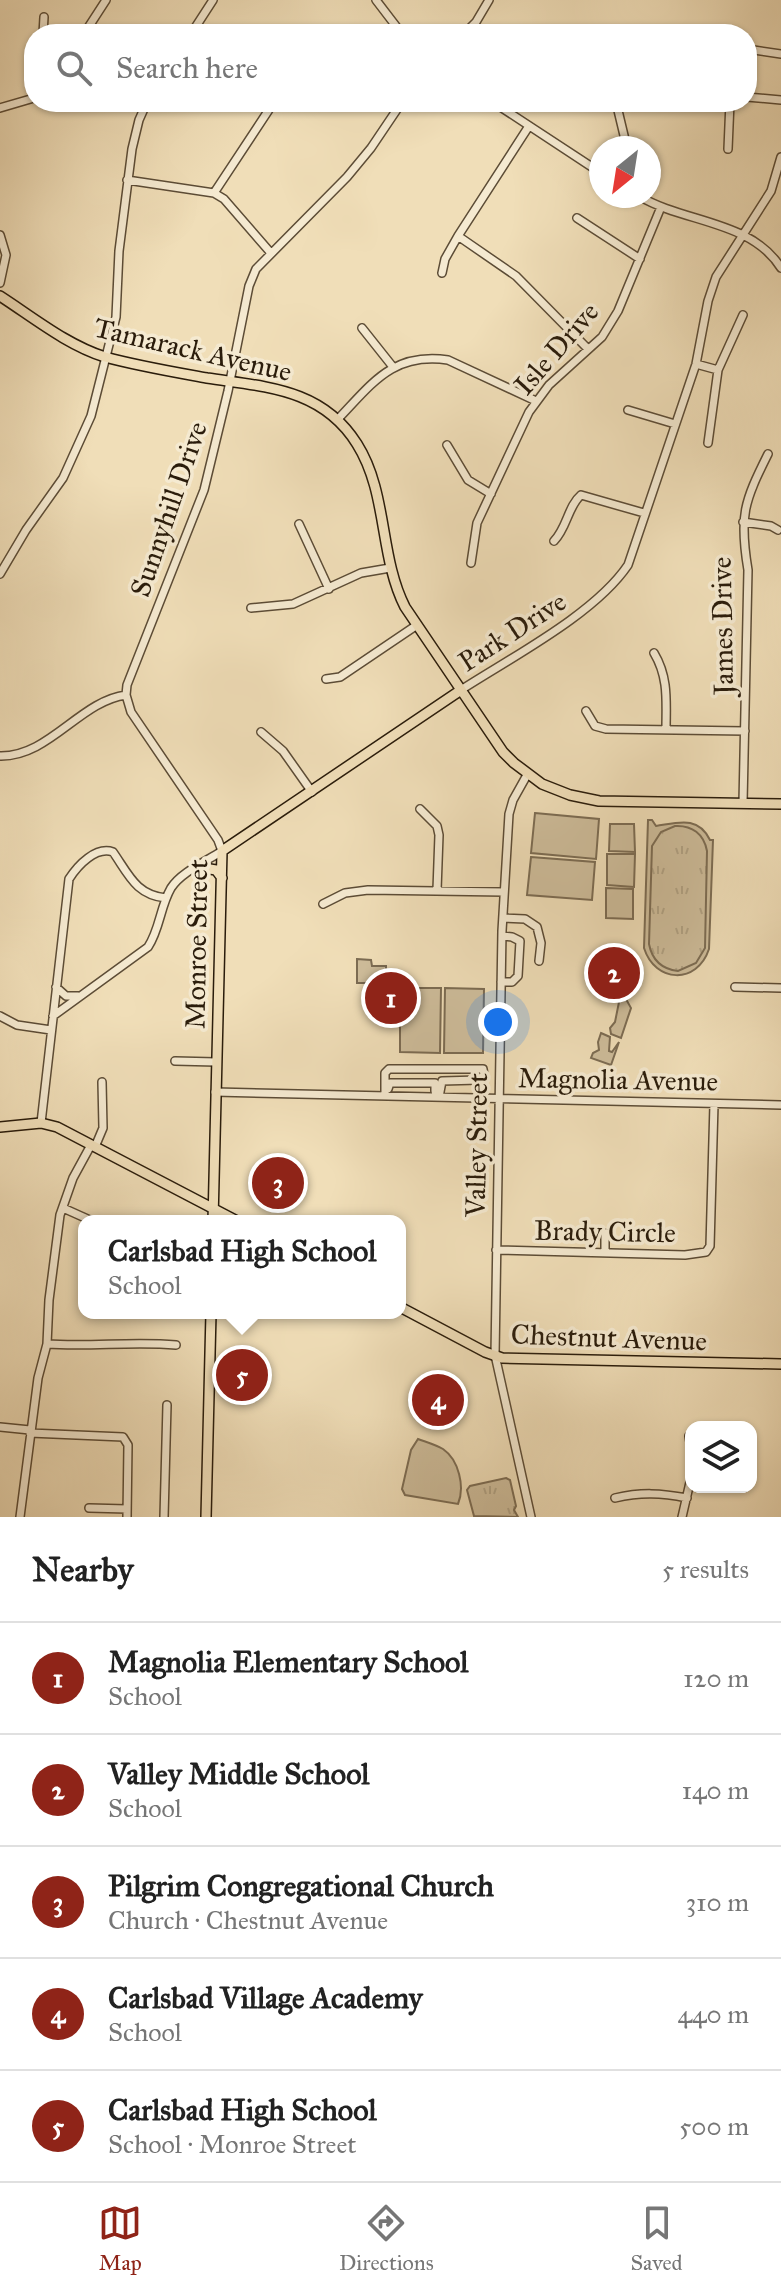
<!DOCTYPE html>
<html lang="en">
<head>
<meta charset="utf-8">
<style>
	:root { --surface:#fff; --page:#f6f6f6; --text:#222; --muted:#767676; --line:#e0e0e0; --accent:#8f2418 }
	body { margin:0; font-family:"IM FELL Great Primer",serif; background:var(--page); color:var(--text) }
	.controls { position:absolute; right:24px; bottom:24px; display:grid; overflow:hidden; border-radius:16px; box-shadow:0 2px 6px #0004 }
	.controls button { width:72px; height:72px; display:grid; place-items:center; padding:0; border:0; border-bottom:2px solid var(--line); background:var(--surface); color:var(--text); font:40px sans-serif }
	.compass { position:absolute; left:589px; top:136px; width:72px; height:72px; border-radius:50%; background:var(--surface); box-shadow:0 2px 6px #0004; rotate:210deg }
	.you { position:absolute; left:498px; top:1022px; width:28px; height:28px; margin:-20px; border:6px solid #fff; border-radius:50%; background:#1a73e8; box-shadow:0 0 0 12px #1a73e833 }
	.badge { display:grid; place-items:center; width:52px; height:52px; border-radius:50%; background:var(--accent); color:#fff; font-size:26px; font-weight:700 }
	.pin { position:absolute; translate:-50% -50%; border:4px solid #fff; box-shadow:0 2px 8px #0006 }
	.popup { position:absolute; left:78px; top:1215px; width:328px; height:104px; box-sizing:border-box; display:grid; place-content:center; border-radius:16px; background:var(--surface); filter:drop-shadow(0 2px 6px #0005); font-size:26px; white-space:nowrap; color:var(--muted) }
	.popup b { font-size:30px; color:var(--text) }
	.popup::after { content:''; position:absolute; left:50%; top:100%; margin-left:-16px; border:16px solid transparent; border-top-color:var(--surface) }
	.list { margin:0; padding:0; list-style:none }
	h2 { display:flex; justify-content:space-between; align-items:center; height:104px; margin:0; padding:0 32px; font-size:34px }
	h2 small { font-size:26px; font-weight:400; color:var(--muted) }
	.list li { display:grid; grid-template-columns:52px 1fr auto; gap:24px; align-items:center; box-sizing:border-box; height:112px; padding:0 32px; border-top:2px solid var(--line) }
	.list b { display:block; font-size:30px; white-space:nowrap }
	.list p { margin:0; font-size:26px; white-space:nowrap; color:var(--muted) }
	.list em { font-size:26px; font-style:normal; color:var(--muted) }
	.icon { flex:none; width:44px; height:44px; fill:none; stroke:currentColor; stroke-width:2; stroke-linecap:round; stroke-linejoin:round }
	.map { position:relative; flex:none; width:781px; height:1517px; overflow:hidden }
	.search { position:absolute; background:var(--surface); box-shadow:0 2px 6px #0004; left:24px; right:24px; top:24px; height:88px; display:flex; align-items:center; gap:20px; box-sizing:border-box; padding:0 28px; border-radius:32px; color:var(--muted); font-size:30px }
	.sheet { height:664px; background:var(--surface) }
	nav { display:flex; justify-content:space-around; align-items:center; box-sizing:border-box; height:112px; border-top:2px solid var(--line); background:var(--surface); font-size:22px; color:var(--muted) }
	nav a { display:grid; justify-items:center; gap:4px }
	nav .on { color:var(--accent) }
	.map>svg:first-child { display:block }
</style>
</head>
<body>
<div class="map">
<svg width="781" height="1517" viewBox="0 0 781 1517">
	<defs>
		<pattern id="park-tufts" width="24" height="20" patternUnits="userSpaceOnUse" patternTransform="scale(2)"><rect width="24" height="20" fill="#cebd9b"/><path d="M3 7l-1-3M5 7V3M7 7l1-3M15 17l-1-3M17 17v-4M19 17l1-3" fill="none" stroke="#b1a284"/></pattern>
	</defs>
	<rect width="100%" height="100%" fill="#f0deb8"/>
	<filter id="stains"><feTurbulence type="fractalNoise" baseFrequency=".0025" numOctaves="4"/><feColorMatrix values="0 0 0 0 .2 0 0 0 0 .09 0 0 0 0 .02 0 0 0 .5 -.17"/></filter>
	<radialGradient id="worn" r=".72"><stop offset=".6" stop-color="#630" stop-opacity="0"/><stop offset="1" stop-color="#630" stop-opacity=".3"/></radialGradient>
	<path fill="#cebd9b" stroke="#7c6c53" stroke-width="2" d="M535 813 599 819 596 859 531 853Z
		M648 820H652L656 826C677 823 698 815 710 840H713L709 949C697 985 655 983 644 948Z
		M610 824H634L635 852 609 851Z
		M607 854H635L634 887 607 885Z
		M531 857 595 862 592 900 527 895Z
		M606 888 633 889V919L606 918Z
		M357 959 371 960 372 966H386V977H372L371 983H357Z
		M400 988H441L440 1053 400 1052Z
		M445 988 484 989 483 1053H444Z
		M620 997 626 999 631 1008 621 1038 611 1034 610 1028 615 1022Z
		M601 1033 610 1037 609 1051 612 1052 619 1042 611 1065 591 1058 593 1053 599 1050 598 1042Z
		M418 1439C426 1442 436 1445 443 1449 459 1460 465 1487 458 1504L405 1495 402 1489 411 1450Z"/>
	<path fill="url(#park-tufts)" stroke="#7c6c53" stroke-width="2" d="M675 826C692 825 704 834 707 851L705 948 696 963 678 971C661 969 652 960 649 944L652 846 661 832Z
		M506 1478 510 1480 516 1506 514 1510 518 1517 474 1516 467 1490 470 1486Z"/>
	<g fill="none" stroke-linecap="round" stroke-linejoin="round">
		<g stroke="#5c4c36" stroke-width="10">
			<path id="minor" d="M376 0 402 34
				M596 32V34
				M43 34 44 17
				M84 34 106 0
				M191 34 213 0
				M319 34 322 30
				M464 34 476 22 489 0
				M747 49 781 54
				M747 97 781 100
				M493 102 601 173
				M616 102 627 148
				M0 108 34 98
				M728 149 730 102
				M127 180 214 193 224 199 270 252
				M214 193 274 102
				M639 196C684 223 751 220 781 268
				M577 218 640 259
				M0 235 6 255 0 283
				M458 236 516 276 588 349
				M442 273 445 259 458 236 529 126
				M362 328 393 367
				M696 364 718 370
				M628 410 675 424
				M337 420C372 384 392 352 448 360L536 401
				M708 443 718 370 743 315
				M447 445 468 480 491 494
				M743 522 771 526 778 530
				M299 524 329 589
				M554 541C567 528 568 506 581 495L644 513
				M471 563 477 523 529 412 549 385 602 337 618 311 661 207
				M0 574 26 530 63 478 91 416 116 317 119 251 132 149 139 120 147 102
				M251 608 293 604 361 573 390 568
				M654 653C669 678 666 702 666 730
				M326 679 340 677 417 625
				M461 690C512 657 595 614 628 565L696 364 708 301 716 277 771 191 781 157
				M586 711 595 726 606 729 745 731
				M261 732 283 751 312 792
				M0 756C49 757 80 701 126 695
				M527 775 513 800 509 814 502 931 495 1355 531 1517
				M743 803 748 570C739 516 744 502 768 454
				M420 809 437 826 439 835 437 890
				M323 904 345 893 368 890 504 892
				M503 918 525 919 537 927 541 943 539 961
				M501 982H512L518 976 520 941 512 937 502 936
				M56 987 66 996H78
				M735 987 781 988
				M0 1016 17 1025 51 1030
				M53 1016 148 947C160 929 160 907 171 888 181 872 207 861 222 851L218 840 131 712 126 695 127 685 204 490 228 391 249 286 256 269 347 177 371 148 402 102
				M175 1061 216 1062
				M388 1089 390 1083H435V1091
				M215 1092 781 1105
				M385 1096V1073L389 1069H483L484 1075 479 1080 442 1081 439 1097
				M41 1123 69 879C78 865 96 846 113 852 129 875 136 895 166 898
				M95 1147 103 1128 102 1082
				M63 1208 92 1221
				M354 1221 355 1220
				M605 1233V1253
				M496 1250 685 1255 706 1252 710 1246 714 1104
				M47 1344C91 1347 133 1341 176 1345
				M0 1427 30 1430
				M30 1433 123 1437 128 1445 127 1517
				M689 1436 691 1448
				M615 1498C641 1492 661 1493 687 1498
				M89 1508 127 1509
				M20 1517 38 1378 47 1344 49 1300 60 1215 73 1178 91 1145
				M164 1517 167 1405
				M682 1517 691 1478"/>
		</g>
		<g stroke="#2a1c0b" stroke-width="12">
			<path id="major" d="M0 296C34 318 67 345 105 357 138 366 174 372 207 378 265 387 322 388 357 444 388 493 379 556 405 607L503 752 514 763 542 784 570 795 599 801 781 804
				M198 867 216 870 222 878
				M0 1127 41 1123 57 1127 237 1221
				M213 1221 222 851 461 690
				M400 1307 485 1352 502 1358 781 1364
				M206 1517 211 1313"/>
		</g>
		<use href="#minor" stroke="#f5ead1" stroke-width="7"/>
		<use href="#major" stroke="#f0deb8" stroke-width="9"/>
	</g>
	<g text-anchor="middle" stroke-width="7" stroke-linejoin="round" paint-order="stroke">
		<g font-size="28" fill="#2a1c0b" stroke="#f5ead1">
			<text transform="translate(556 348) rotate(-49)" y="10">Isle Drive</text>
			<text transform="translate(193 349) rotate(13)" y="10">Tamarack Avenue</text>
			<text transform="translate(168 509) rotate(-71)" y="10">Sunnyhill Drive</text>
			<text transform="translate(722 626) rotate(-91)" y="10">James Drive</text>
			<text transform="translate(512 631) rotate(-33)" y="10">Park Drive</text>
			<text transform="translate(196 944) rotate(-89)" y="10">Monroe Street</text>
			<text transform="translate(618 1079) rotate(1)" y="10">Magnolia Avenue</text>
			<text transform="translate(476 1145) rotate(-89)" y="10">Valley Street</text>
			<text transform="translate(605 1231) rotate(1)" y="10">Brady Circle</text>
			<text transform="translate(609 1337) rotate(2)" y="10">Chestnut Avenue</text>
		</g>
	</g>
	<rect width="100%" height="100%" filter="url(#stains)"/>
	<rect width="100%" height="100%" fill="url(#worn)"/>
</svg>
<div class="controls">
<button><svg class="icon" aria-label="layers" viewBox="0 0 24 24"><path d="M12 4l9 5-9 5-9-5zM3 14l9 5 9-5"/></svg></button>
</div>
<svg class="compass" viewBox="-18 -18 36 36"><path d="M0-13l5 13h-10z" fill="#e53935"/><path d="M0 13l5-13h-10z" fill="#767676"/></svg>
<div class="you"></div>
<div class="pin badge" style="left:391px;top:998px">1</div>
<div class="pin badge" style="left:614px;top:973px">2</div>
<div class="pin badge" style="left:278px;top:1183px">3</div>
<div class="pin badge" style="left:438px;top:1400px">4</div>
<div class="pin badge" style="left:242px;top:1375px">5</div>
<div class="popup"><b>Carlsbad High School</b>School</div>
<div class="search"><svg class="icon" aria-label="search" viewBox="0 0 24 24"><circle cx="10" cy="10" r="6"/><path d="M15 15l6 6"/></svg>Search here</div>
</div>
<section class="sheet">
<h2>Nearby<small>5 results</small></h2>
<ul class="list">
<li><span class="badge">1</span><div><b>Magnolia Elementary School</b><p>School</p></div><em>120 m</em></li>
<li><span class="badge">2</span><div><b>Valley Middle School</b><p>School</p></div><em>140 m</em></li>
<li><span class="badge">3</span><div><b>Pilgrim Congregational Church</b><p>Church · Chestnut Avenue</p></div><em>310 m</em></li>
<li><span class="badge">4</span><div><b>Carlsbad Village Academy</b><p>School</p></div><em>440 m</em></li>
<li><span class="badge">5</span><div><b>Carlsbad High School</b><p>School · Monroe Street</p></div><em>500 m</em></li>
</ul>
</section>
<nav>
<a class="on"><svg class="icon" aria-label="map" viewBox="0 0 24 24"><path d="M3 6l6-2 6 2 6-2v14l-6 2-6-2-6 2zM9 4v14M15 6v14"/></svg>Map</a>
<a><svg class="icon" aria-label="directions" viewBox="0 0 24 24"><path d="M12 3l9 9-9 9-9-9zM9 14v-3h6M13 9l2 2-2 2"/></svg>Directions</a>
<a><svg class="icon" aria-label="saved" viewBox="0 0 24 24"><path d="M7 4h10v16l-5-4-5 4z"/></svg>Saved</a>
</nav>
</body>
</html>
